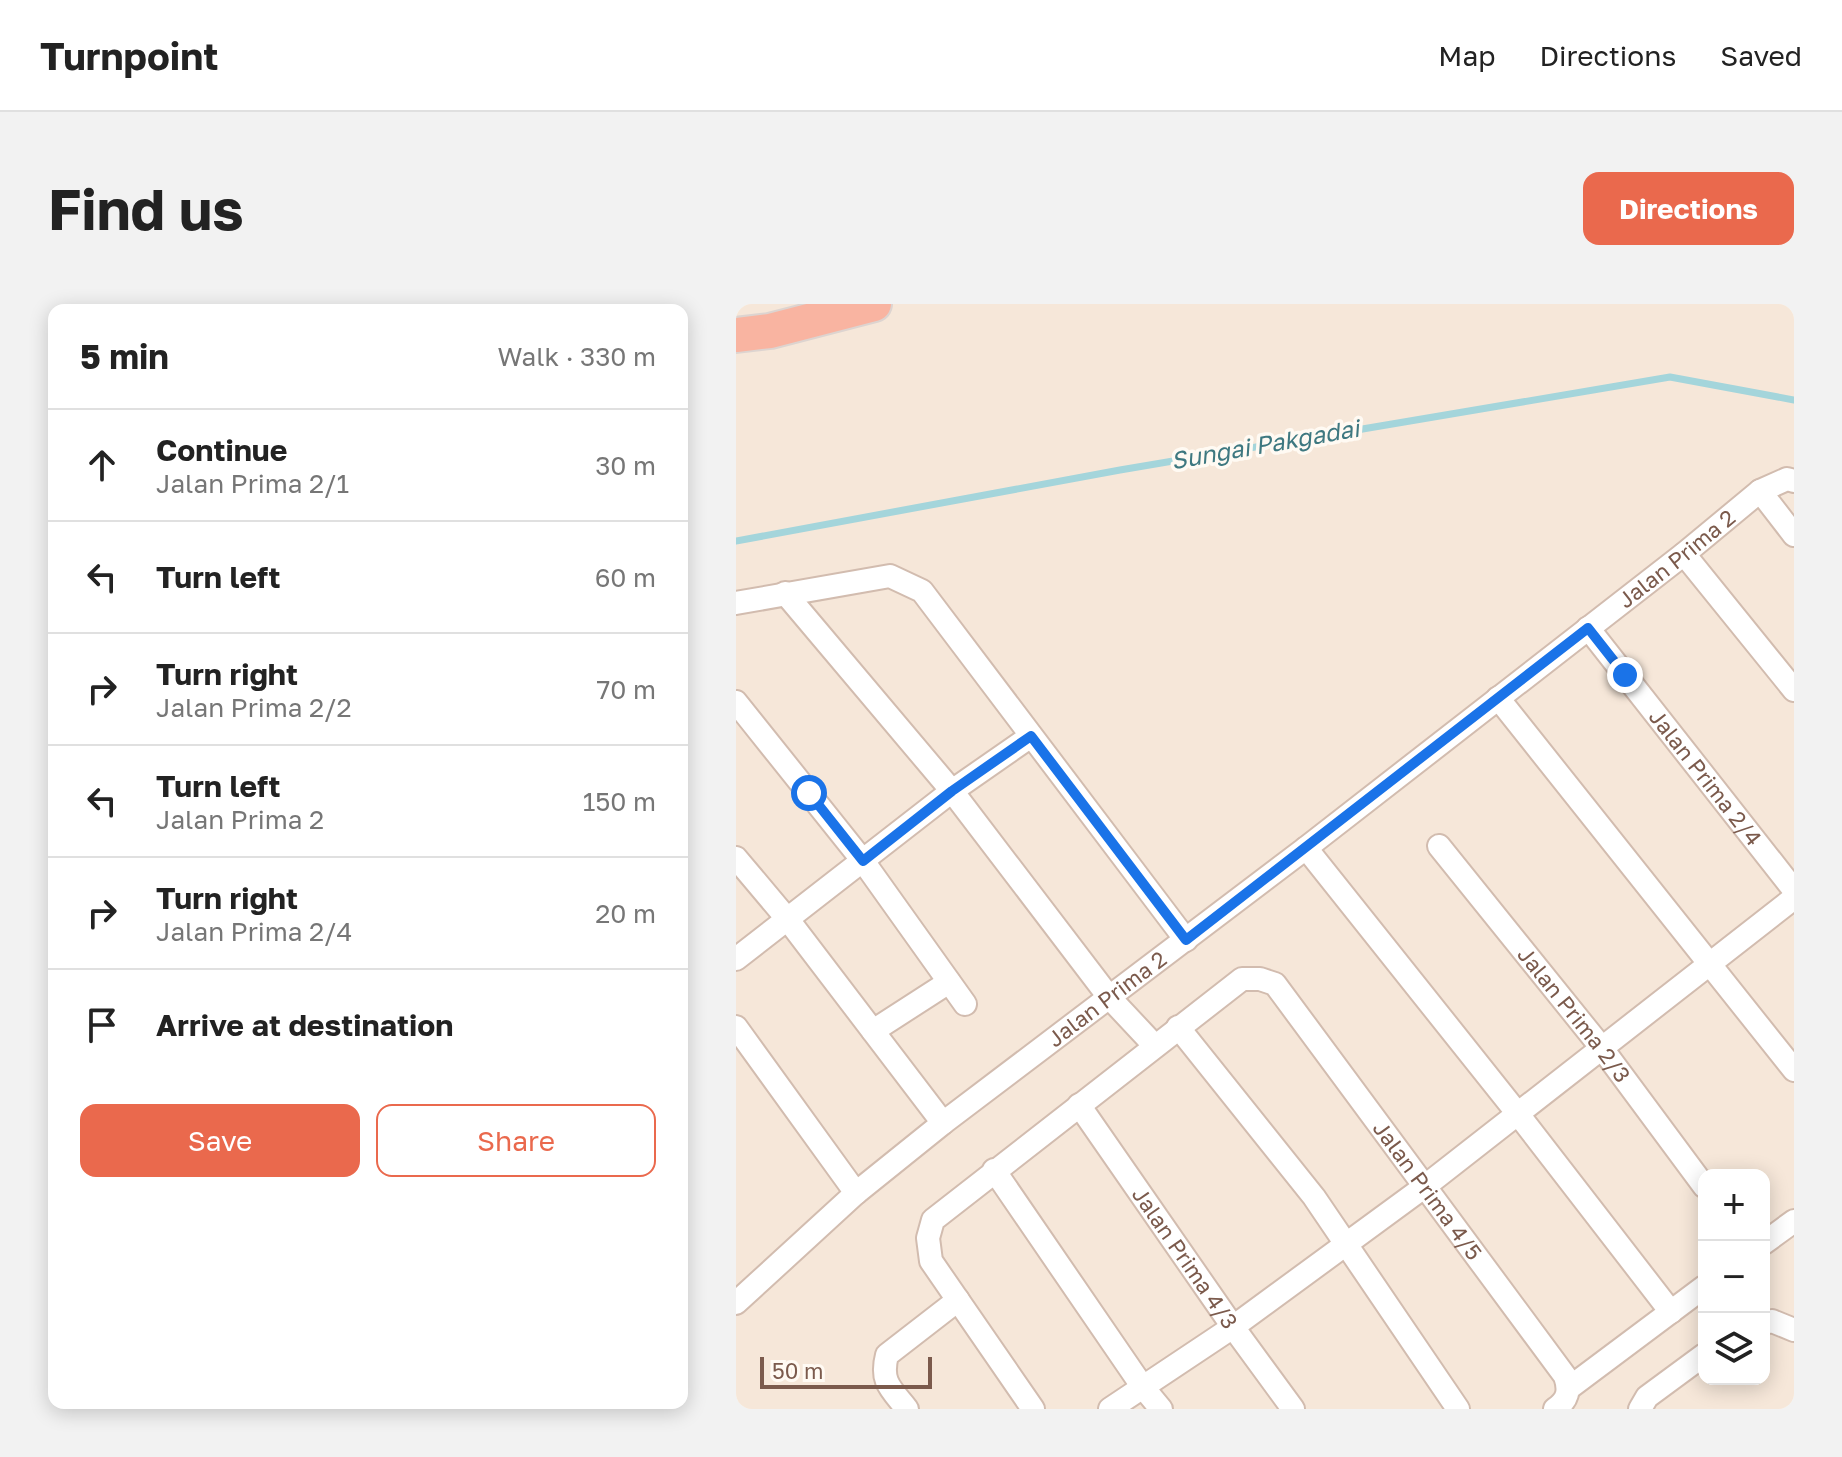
<!DOCTYPE html>
<html lang="en">
<head>
<meta charset="utf-8">
<style>
	:root { --surface:#fff; --page:#f2f2f2; --text:#222; --muted:#767676; --line:#e0e0e0; --accent:#ea694d }
	body { margin:0; font-family:"Golos Text",sans-serif; background:var(--page); color:var(--text) }
	.controls { position:absolute; right:24px; bottom:24px; display:grid; overflow:hidden; border-radius:16px; box-shadow:0 4px 20px #0003 }
	.controls button { width:72px; height:72px; display:grid; place-items:center; padding:0; border:0; border-bottom:2px solid var(--line); background:var(--surface); color:var(--text); font:40px sans-serif }
	.scale { position:absolute; left:24px; bottom:20px; width:172px; box-sizing:border-box; padding-left:8px; border:4px solid #7b5a4c; border-top:0; font-size:22px; line-height:28px; white-space:nowrap; color:#7b5a4c; -webkit-text-stroke:6px #fffaf3; paint-order:stroke }
	.stop { position:absolute; width:24px; height:24px; margin:-18px; border:6px solid #1a73e8; border-radius:50%; background:#fff }
	.stop.end { background:#1a73e8; border-color:#fff; box-shadow:0 2px 8px #0008 }
	.list { margin:0; padding:0; list-style:none }
	h2 { display:flex; justify-content:space-between; align-items:center; height:104px; margin:0; padding:0 32px; font-size:34px }
	h2 small { font-size:26px; font-weight:400; color:var(--muted) }
	.list li { display:grid; grid-template-columns:52px 1fr auto; gap:24px; align-items:center; box-sizing:border-box; height:112px; padding:0 32px; border-top:2px solid var(--line) }
	.list b { display:block; font-size:30px; white-space:nowrap }
	.list p { margin:0; font-size:26px; white-space:nowrap; color:var(--muted) }
	.list em { font-size:26px; font-style:normal; color:var(--muted) }
	.actions { display:flex; gap:16px; padding:24px 32px }
	.actions a { flex:1; padding:18px 0; border:2px solid var(--accent); border-radius:16px; text-align:center; font-size:28px; color:var(--accent) }
	.actions .main { background:var(--accent); color:#fff }
	.icon { flex:none; width:44px; height:44px; fill:none; stroke:currentColor; stroke-width:2; stroke-linecap:round; stroke-linejoin:round }
	.map { position:relative; flex:none; width:1058px; height:1105px; overflow:hidden; border-radius:16px }
	header { display:flex; align-items:center; gap:48px; box-sizing:border-box; height:112px; padding:0 40px; background:var(--surface); border-bottom:2px solid var(--line) }
	header strong { font-size:38px }
	nav { display:flex; gap:44px; margin-inline-start:auto; font-size:28px }
	.intro { display:flex; align-items:center; justify-content:space-between; box-sizing:border-box; height:192px; padding:0 48px }
	h1 { margin:0; font-size:56px }
	.button { padding:20px 36px; border-radius:16px; background:var(--accent); color:#fff; font-size:28px; font-weight:700 }
	main { display:flex; gap:48px; padding:0 48px }
	aside { flex:1; background:var(--surface); border-radius:16px; box-shadow:0 4px 20px #0003 }
	.map>svg:first-child { display:block }
</style>
</head>
<body>
<header>
<strong>Turnpoint</strong>
<nav><a>Map</a><a>Directions</a><a>Saved</a></nav>
</header>
<div class="intro"><h1>Find us</h1><a class="button">Directions</a></div>
<main>
<aside>
<h2>5 min<small>Walk · 330 m</small></h2>
<ul class="list">
<li><svg class="icon" aria-label="ahead" viewBox="0 0 24 24"><path d="M12 20V5M6 11l6-6 6 6"/></svg><div><b>Continue</b><p>Jalan Prima 2/1</p></div><em>30 m</em></li>
<li><svg class="icon" aria-label="left" viewBox="0 0 24 24"><path d="M17 20v-9H6M10 6l-5 5 5 5"/></svg><div><b>Turn left</b></div><em>60 m</em></li>
<li><svg class="icon" aria-label="right" viewBox="0 0 24 24"><path d="M7 20v-9h11M14 6l5 5-5 5"/></svg><div><b>Turn right</b><p>Jalan Prima 2/2</p></div><em>70 m</em></li>
<li><svg class="icon" aria-label="left" viewBox="0 0 24 24"><path d="M17 20v-9H6M10 6l-5 5 5 5"/></svg><div><b>Turn left</b><p>Jalan Prima 2</p></div><em>150 m</em></li>
<li><svg class="icon" aria-label="right" viewBox="0 0 24 24"><path d="M7 20v-9h11M14 6l5 5-5 5"/></svg><div><b>Turn right</b><p>Jalan Prima 2/4</p></div><em>20 m</em></li>
<li><svg class="icon" aria-label="arrive" viewBox="0 0 24 24"><path d="M6 21V4h12l-3 4 3 4H6"/></svg><div><b>Arrive at destination</b></div></li>
</ul>
<div class="actions"><a class="main">Save</a><a>Share</a></div>
</aside>
<div class="map">
<svg width="1058" height="1105" viewBox="0 0 1058 1105">
	<rect width="100%" height="100%" fill="#fdf6eb"/>
	<path fill="#f6e7d9" fill-rule="evenodd" d="M0 0H1058V1105H0ZM968 871H1028V1075H968Z"/>
	<g fill="none" stroke-linecap="round" stroke-linejoin="round">
		<path stroke="#a4d5db" stroke-width="7" d="M0 237 384 166 934 73 1058 96"/>
		<g stroke="#d2bcaf" stroke-width="26">
			<g id="minor">
				<path d="M1024 187 1058 231"/>
				<path d="M948 250 1058 386"/>
				<path d="M49 289 216 487 373 693 418 741"/>
				<path d="M0 299 154 272 186 287 450 636"/>
				<path id="s1" d="M852 324 1058 586"/>
				<path d="M762 394 1058 766"/>
				<path d="M0 398 127 557 229 700"/>
				<path id="s2" d="M703 542 865 743 968 882"/>
				<path d="M570 544 782 810 935 1008"/>
				<path d="M0 554 53 617 207 819"/>
				<path d="M0 655 216 487 295 432"/>
				<path d="M0 723 120 889"/>
				<path d="M442 723 578 893 722 1105"/>
				<path d="M137 727 213 678"/>
				<path id="s3" d="M343 801 497 1023 557 1105"/>
				<path d="M258 866 406 1082 425 1105"/>
				<path d="M1028 939 1058 917"/>
				<path id="s4" d="M0 999 120 889 207 819 570 544 948 250 1024 187 1051 175 1058 177"/>
				<path d="M1028 1019 1036 1017 1058 1026"/>
				<path d="M833 1084 968 983"/>
				<path d="M171 1105C155 1085 144 1078 151 1051L222 996"/>
				<path id="s5" d="M297 1105 195 957 192 934 197 916 506 675H524L539 680 829 1072C834 1087 832 1096 819 1105"/>
				<path d="M374 1105 497 1023 688 883 1058 594"/>
				<path d="M904 1105 911 1093 968 1051"/>
			</g>
		</g>
		<g stroke="#ddd4d0" stroke-width="38">
			<path id="highway" d="M0 31 34 27 138 0"/>
		</g>
		<use href="#minor" stroke="#fff" stroke-width="22"/>
		<use href="#highway" stroke="#f9b4a1" stroke-width="34"/>
	</g>
	<g fill="none" stroke-linecap="round" stroke-linejoin="round">
		<path stroke="#1a73e8" stroke-width="10" d="M73 489 127 557 216 487 295 432 450 636 852 324 889 371"/>
	</g>
	<g text-anchor="middle" stroke-width="7" stroke-linejoin="round" paint-order="stroke">
		<g font-size="22" fill="#7b5a4c" stroke="#fffaf3">
			<text dy="8" stroke="none"><textPath href="#s4" startOffset="1200">Jalan Prima 2</textPath></text>
			<text dy="8" stroke="none"><textPath href="#s1" startOffset="190">Jalan Prima 2/4</textPath></text>
			<text dy="8" stroke="none"><textPath href="#s4" startOffset="480">Jalan Prima 2</textPath></text>
			<text dy="8" stroke="none"><textPath href="#s2" startOffset="216">Jalan Prima 2/3</textPath></text>
			<text dy="8" stroke="none"><textPath href="#s5" startOffset="904">Jalan Prima 4/5</textPath></text>
			<text dy="8" stroke="none"><textPath href="#s3" startOffset="186">Jalan Prima 4/3</textPath></text>
		</g>
		<g font-size="24" font-style="italic" fill="#3e7880" stroke="#fffaf3">
			<text transform="translate(529 141) rotate(-10)" y="8">Sungai Pakgadai</text>
		</g>
	</g>
</svg>
<div class="controls">
<button>+</button>
<button>−</button>
<button><svg class="icon" aria-label="layers" viewBox="0 0 24 24"><path d="M12 4l9 5-9 5-9-5zM3 14l9 5 9-5"/></svg></button>
</div>
<div class="scale">50 m</div>
<div class="stop" style="left:73px;top:489px"></div>
<div class="stop end" style="left:889px;top:371px"></div>
</div>
</main>
</body>
</html>
